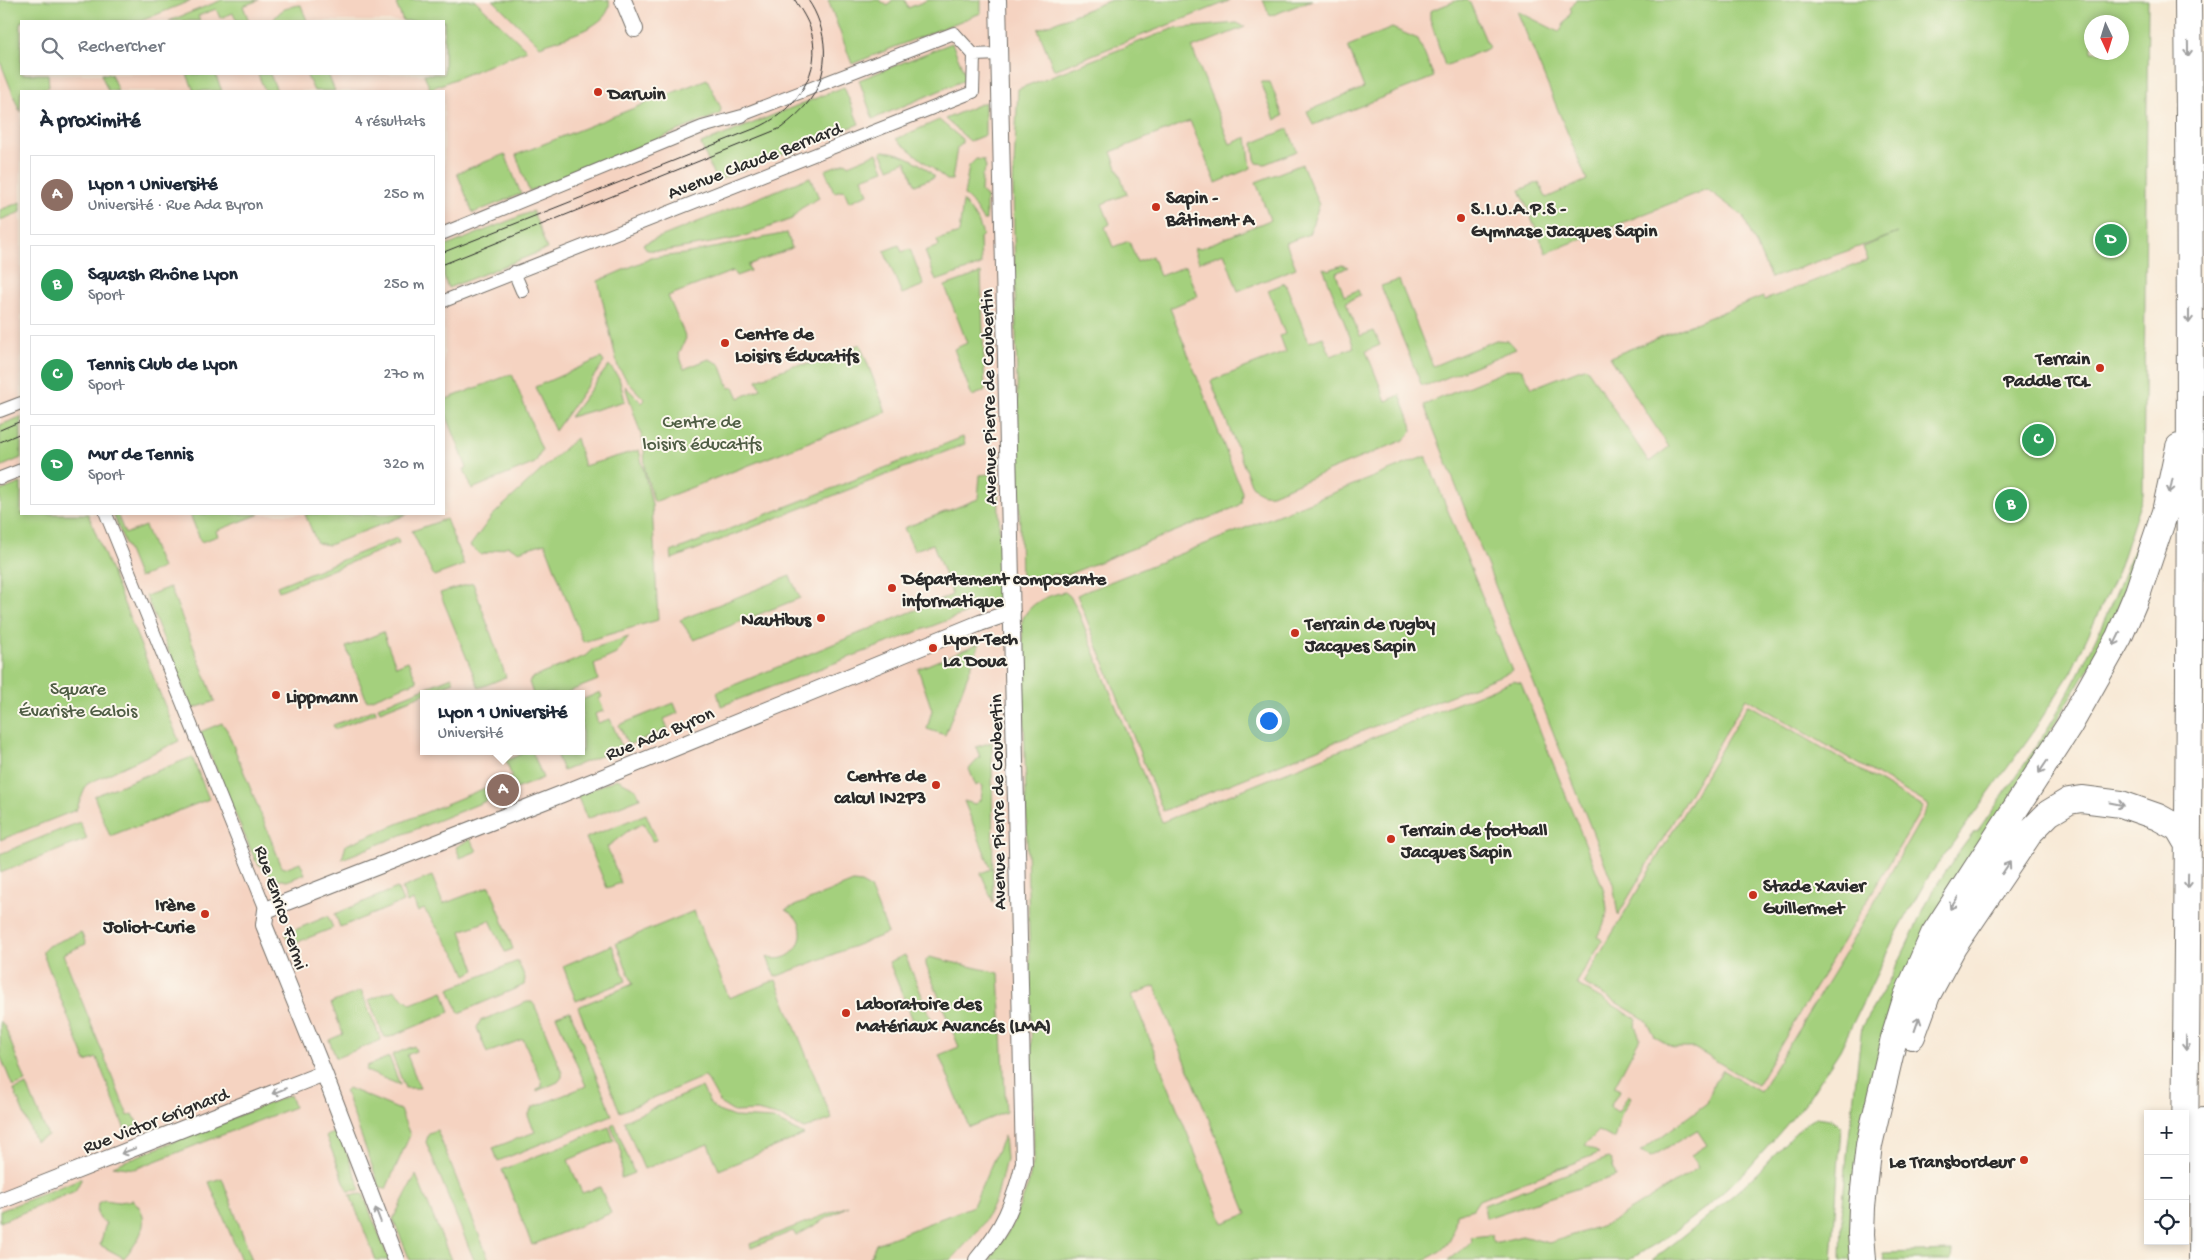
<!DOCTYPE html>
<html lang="fr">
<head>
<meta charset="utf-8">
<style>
	:root { --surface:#fff; --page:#f6f6f7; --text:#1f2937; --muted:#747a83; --line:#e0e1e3; --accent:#0b8043 }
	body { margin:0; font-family:"Gochi Hand",sans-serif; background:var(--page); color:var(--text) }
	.controls { position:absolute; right:15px; bottom:15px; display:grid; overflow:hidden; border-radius:0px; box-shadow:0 2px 8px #0003 }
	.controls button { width:45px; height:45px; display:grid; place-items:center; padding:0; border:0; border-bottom:1px solid var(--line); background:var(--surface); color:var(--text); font:25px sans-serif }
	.compass { position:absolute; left:2084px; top:15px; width:45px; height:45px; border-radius:50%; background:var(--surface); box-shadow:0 2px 8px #0003; rotate:176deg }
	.you { position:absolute; left:1268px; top:720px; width:18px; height:18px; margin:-12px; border:4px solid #fff; border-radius:50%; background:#1a73e8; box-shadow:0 0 0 8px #1a73e833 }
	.badge { display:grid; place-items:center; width:32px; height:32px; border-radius:50%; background:var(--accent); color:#fff; font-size:16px; font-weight:700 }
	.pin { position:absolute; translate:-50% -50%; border:2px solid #fff; box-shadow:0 1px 5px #0006 }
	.popup { position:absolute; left:420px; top:690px; width:165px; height:65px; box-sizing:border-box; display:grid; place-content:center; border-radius:0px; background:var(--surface); filter:drop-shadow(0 1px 4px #0005); font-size:16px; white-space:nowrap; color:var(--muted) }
	.popup b { font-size:19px; color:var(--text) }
	.popup::after { content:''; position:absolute; left:50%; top:100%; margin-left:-10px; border:10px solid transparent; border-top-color:var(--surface) }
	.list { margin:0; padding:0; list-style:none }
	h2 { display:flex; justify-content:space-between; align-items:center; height:65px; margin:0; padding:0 20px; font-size:21px }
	h2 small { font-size:16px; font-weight:400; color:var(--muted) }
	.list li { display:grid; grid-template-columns:32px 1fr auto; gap:15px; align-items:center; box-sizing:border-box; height:80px; margin:0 10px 10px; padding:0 10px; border:1px solid var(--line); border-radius:0px }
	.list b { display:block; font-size:19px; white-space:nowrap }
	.list p { margin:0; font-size:16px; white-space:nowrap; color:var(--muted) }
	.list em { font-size:16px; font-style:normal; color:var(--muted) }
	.icon { flex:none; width:28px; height:28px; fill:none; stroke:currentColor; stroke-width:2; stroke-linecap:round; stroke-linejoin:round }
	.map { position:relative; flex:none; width:2204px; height:1260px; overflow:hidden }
	.search { position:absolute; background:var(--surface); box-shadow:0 2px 8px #0003; left:20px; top:20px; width:425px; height:55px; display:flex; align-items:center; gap:12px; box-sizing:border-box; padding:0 18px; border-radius:0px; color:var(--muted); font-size:19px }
	.panel { position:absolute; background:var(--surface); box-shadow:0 2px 8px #0003; left:20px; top:90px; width:425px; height:425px; border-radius:0px }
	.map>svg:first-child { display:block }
</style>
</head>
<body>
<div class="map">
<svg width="2204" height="1260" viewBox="0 0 2204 1260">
	<rect width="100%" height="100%" fill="#fbf7ec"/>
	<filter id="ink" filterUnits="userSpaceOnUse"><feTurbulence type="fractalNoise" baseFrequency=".02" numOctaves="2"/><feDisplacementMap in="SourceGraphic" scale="10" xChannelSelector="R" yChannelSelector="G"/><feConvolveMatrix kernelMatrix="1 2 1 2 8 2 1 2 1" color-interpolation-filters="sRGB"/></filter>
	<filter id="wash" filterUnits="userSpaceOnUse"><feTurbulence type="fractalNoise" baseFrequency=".0096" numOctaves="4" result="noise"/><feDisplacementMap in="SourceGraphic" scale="20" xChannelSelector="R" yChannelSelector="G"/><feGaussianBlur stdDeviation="1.12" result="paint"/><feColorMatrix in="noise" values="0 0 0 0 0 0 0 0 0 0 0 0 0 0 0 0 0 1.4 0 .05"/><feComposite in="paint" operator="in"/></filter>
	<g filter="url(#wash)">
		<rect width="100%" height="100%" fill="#f8e9d6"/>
		<path fill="#f5d3c1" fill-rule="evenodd" d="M0 0H1637L1971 250 1929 805 1847 950 1744 1118 1702 1171 1611 1227 1551 1247 1491 1246 1471 1237 1472 1242 1448 1260H0ZM21 21H444V74H21ZM21 91H444V514H21ZM424 694H582V751H424Z"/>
		<path fill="#a4d07d" stroke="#687e54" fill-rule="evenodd" d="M0 0H192L141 21H21V74H48L49 87 37 91H21L20 112 0 61Z
			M222 0H259L243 6 249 21H237L233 13 220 18 216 9 198 16 200 21H169Z
			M406 0H475L527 50 430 89 424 74H444V21H403L396 4Z
			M493 0H609C614 27 560 38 540 46Z
			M828 0H879L888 6 892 0H905L908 8 928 0H981V13L852 64Z
			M1111 0H1229V1L1054 70 1038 29Z
			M1263 0H1312L1270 16Z
			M1458 0H1467L1470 3 1489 48 1445 66 1430 19V11Z
			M1576 0H2148L2143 495 2118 571 2071 672 2031 735 1927 879 1896 934 1840 1050 1807 1101 1749 1168 1709 1205 1670 1235 1629 1260H1448L1472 1242 1471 1237 1491 1235 1494 1243 1522 1236 1549 1243 1610 1223 1698 1168 1691 1155 1707 1145 1697 1130 1651 1157 1640 1152 1707 1103 1714 1083 1723 1070 1760 1092 1847 950 1929 805 1746 698 1618 915 1613 884 1424 405 1510 369H1522L1532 388 1586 367 1649 462 1669 447 1610 357 1763 296 1765 300 1868 260 1863 247 1898 233 1771 278 1743 216 1707 189 1546 253 1520 190 1539 182 1546 198 1587 180 1517 11 1559 32 1572 11 1570 9ZM2092 22H2122V52H2092Z
			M301 5 307 21H273C279 10 288 6 301 5Z
			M1237 23 1245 27 1192 48 1230 144 1247 137 1251 168 1216 183 1190 121 1111 152 1127 194 1102 204 1110 224 1105 227 1113 247 1129 241 1137 262 1152 256 1160 276 1186 266 1198 296 1170 308 1242 492 1241 503 1236 507 1064 576 1054 574 1021 582 1013 185 1018 89 1172 29Z
			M1392 28 1418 39 1434 77 1313 125 1307 111 1364 88 1348 46Z
			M952 43 967 79 873 119 859 80Z
			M101 74H111L118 91H108Z
			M187 74H215L222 91H194Z
			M258 74H270L277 91H265Z
			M306 74H328L335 91H314Z
			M707 79 721 108 720 114 529 191 516 155Z
			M1261 82H1270L1283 116 1275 120Z
			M844 87 859 124 716 181 701 144Z
			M985 102V135L970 141 945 119Z
			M939 120 962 139V144L957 148 952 180H947L896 139Z
			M1288 129 1297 151 1265 164 1257 163 1255 159 1253 143Z
			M885 151C906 154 920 162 935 177L915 185 906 161 889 168 881 152Z
			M877 153 884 170 862 178 868 194 849 202 844 190 834 192 825 170 846 162 848 165Z
			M505 154 521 194 473 213 457 173Z
			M976 159 984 160 986 168 982 176 981 191 986 197V220H983L972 203 964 195 969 166Z
			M1302 164 1319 205 1309 234 1286 243 1296 268 1238 291 1224 253 1199 262 1194 249 1197 247 1198 249 1270 220 1256 182Z
			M810 177 819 198 800 209 792 219 739 238 665 251 647 250 643 244Z
			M963 201 978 221 983 235 980 238 981 265 936 281 925 251 939 246 937 240 959 233Z
			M21 202V212L0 220V210Z
			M533 211 547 249 448 288 444 277V247Z
			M787 233 792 248 748 265 750 271 736 276 733 271 668 296 686 338 679 354 684 369 709 359 720 364 729 388 734 387 739 398 761 389 757 380 794 365 810 364 860 344 886 412 654 502 645 471 644 444 625 386 642 403 645 400 629 383 618 367 598 281 651 258 684 254Z
			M899 245 902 252 910 249 924 285 902 294 884 251Z
			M1342 265 1348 267 1336 273 1344 296 1358 290 1360 295 1346 302 1360 336 1374 331 1380 345 1366 351 1386 401 1400 395 1411 424 1412 431 1404 440 1272 494C1262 495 1257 493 1251 484L1211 381 1286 352 1280 336 1285 334 1268 290 1285 283 1309 342 1323 337 1331 356 1354 347 1323 268 1329 270Z
			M981 273 985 391 972 396 954 349 967 343 945 286Z
			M1399 280 1433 366 1496 340 1509 341 1516 349 1431 384 1425 385 1421 384 1381 286Z
			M601 358 604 362 555 431 535 387Z
			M609 365 619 378 625 401 570 417Z
			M512 374 542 450 535 463 472 489 464 469 467 468 444 409V400Z
			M21 417V458L0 467V425Z
			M963 437 965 444 672 559 671 552Z
			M576 438 584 466 639 450 652 505 658 620 583 642 545 543 518 551 508 546 481 555 470 546 492 516Z
			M1426 456 1512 671 1163 811 1077 595Z
			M998 473 1001 600 721 706 717 692 952 595 933 544 914 550 904 528 978 499 980 475Z
			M21 483V514H88L179 741 87 784 76 810 0 840V491Z
			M113 514H117L125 534 145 526 162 568 139 578Z
			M190 514H260L216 531 218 536 201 542Z
			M305 514H408L329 545 317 543Z
			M2147 516 2156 518 2125 608 1917 952 1857 1260H1841L1842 1215 1847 1155 1862 1026 1892 976 1933 890 1962 848 1974 832 1978 831C2009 787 2040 744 2066 697 2098 639 2123 578 2147 516Z
			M446 519 464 565 434 576 412 531Z
			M397 538 399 543 279 591 277 586Z
			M790 576 800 598 694 640 680 620Z
			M473 583 506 677 479 688 440 593Z
			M170 587 215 701 192 709 146 596Z
			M1065 592 1070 596 1076 606 1162 822 1513 681 1521 683 1603 888C1609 913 1609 915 1597 937L1603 940 1576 984 1637 1019 1635 1026 1640 1038 1614 1087 1620 1090 1610 1107 1618 1112 1628 1095 1631 1097 1621 1115 1614 1139 1599 1131 1585 1145 1599 1153 1479 1200 1473 1209 1456 1214C1454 1239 1449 1249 1424 1260H989L1011 1228 1028 1185 1034 1158 1022 621C1028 604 1047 595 1065 592ZM1155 986 1247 1214 1223 1223 1132 995Z
			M383 632 396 666 408 661 417 681 367 701 346 647Z
			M629 637 616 654 594 664 598 680 563 694H533L529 682 532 678 585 656 594 648Z
			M980 643 945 735 927 729 932 710 918 669Z
			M452 677 454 682 380 711 378 707Z
			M600 692 602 697 599 699 604 711 595 714 598 723 610 719 622 747 563 771 555 751H582V700Z
			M674 703 678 713 664 719 668 729 628 745 619 725Z
			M1748 704 1923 807 1757 1085 1694 1048H1674L1655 1037 1646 1020 1583 983Z
			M375 709 376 713 335 729 333 725Z
			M222 723 227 730 282 867 285 868 300 862 305 874 287 881 274 878 256 862 200 732Z
			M992 742 993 902 981 873 991 869 964 801 975 804 981 799 983 786 979 784 976 786 969 769 980 757 976 747Z
			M528 751H532L543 778 342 859 346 845 512 777 506 761Z
			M192 757 209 799 135 828 133 827 110 836 94 796Z
			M617 779 636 789 640 798 587 819 577 795Z
			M646 814 657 840 652 841 644 823 628 831 607 847 621 883 607 888 586 838Z
			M80 822 87 839 0 873V854Z
			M470 839 477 851 460 858 456 847Z
			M432 876 443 904 490 886 513 949 505 952 490 920 461 931 475 970 466 975 460 961 424 909 418 912 413 900 407 903 402 888Z
			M853 882 861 883 870 888 888 933 775 977 767 957C798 968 816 923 785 910Z
			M397 888 403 902 340 927 335 914Z
			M694 911 729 998 776 980 832 1119 804 1129 781 1117 757 1111 734 1112 721 1104 705 1076 620 1112 578 1007 633 984 616 943Z
			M328 916 333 928 290 945 285 934Z
			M81 932 86 944 63 954 128 1116 133 1114 138 1125 125 1130 97 1058 86 1062 43 954V951L48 946Z
			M612 945 626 981 576 1001 563 966Z
			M905 955 932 1020 931 1024 917 1030 889 962Z
			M929 957 999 973 1006 1112 969 1127 939 1055 959 1047 926 965V960Z
			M518 961 525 978 524 985 459 1013 449 989Z
			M394 990 411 1004 443 991 450 1012 390 1037H384L369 1000Z
			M361 991 381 1040 336 1058 329 1040 343 1034 331 1003Z
			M527 1002H532L535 1006 562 1073V1077L558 1082 537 1091V1089L542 1087V1082L523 1039 487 1053 477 1028 480 1021Z
			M570 1011 612 1115 498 1161 493 1148 535 1132 528 1116 532 1108 586 1086 556 1016Z
			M0 1021 5 1027 26 1082 13 1087 0 1055Z
			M414 1046 416 1051 407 1055 420 1088H405L392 1055Z
			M389 1057 400 1085 366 1071 367 1066Z
			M27 1085 48 1136 35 1141 14 1090Z
			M702 1087 710 1104 718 1111 734 1117 773 1119 804 1135 719 1170 708 1144 644 1169 624 1121Z
			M348 1088 400 1110 410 1135 386 1189 380 1188 345 1091Z
			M290 1095 294 1107 135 1169 113 1166Z
			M1816 1117 1831 1119 1841 1127 1832 1260H1652C1689 1232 1721 1207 1755 1175 1775 1156 1792 1131 1816 1117Z
			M615 1124 634 1173 621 1178 622 1153 611 1126Z
			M609 1127 614 1141 568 1160 582 1193 600 1187 611 1213 532 1245 502 1170Z
			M437 1130 489 1260H474L426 1142 429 1133Z
			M338 1131 361 1190 348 1191 326 1136Z
			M1004 1136 1006 1159 997 1197 981 1227 953 1258 950 1260H869L876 1244 973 1206Z
			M1608 1158 1611 1160 1616 1176 1486 1218 1484 1205Z
			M416 1175 451 1260H410L393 1219Z
			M82 1178 75 1191 0 1222V1211Z
			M222 1178 252 1260H241L209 1182Z
			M363 1194 389 1260H376L350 1195Z
			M104 1200 119 1202 133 1200C154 1219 139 1241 124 1258L100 1245 106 1223 100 1219 97 1213 98 1203Z
			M848 1206 796 1236 793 1231 751 1248 750 1244Z
			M1952 1251 1951 1260H1884L1883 1253Z"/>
	</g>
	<g filter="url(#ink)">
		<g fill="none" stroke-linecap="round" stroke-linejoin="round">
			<g stroke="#736e67" stroke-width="14">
				<path id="pedestrian" d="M747 113 954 33 974 55
					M444 233 702 127 742 116
					M514 272 522 291
					M444 301 973 92 974 55 1000 54
					M0 411 21 403
					M0 478 21 470
					M106 514 266 910"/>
			</g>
			<g stroke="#736e67" stroke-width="18">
				<path id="minor" d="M623 0 635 29
					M0 1201 324 1073
					M396 1260 324 1073 264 925 266 910 562 794 980 623 1012 612
					M977 1260C1004 1228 1014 1204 1024 1163L998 0"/>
			</g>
			<g stroke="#736e67" stroke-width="28">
				<path id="primary" d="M1912 1036 1927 995 1953 947 2031 831 2049 813 2069 801 2082 799 2121 804 2158 817 2178 828 2188 845
					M2185 1150C2189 767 2192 383 2188 0
					M1863 1260 1861 1234 1862 1207 1869 1145 1894 1038 1907 996 1934 934 2069 726 2119 637 2138 592 2165 512 2179 447
					M2202 1260 2203 1121"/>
			</g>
			<use href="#pedestrian" stroke="#fff" stroke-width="12"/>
			<use href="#minor" stroke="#fff" stroke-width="16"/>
			<use href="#primary" stroke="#fff" stroke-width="26"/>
			<path stroke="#2b2b2b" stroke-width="1" d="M444 252 761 126C796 109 823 72 811 31 808 20 801 10 795 0
				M444 264 781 128C791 120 802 111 810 100 831 72 828 28 808 0
				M0 430 21 421
				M0 442 21 433"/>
		</g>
		<defs><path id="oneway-shaft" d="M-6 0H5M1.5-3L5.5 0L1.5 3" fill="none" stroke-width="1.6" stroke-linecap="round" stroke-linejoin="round" transform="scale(1.25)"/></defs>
		<g stroke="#a0a0a0">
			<use href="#oneway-shaft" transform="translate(2188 49) rotate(89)"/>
			<use href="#oneway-shaft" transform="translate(2189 316) rotate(90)"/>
			<use href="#oneway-shaft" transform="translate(2171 486) rotate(102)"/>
			<use href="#oneway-shaft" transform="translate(2117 639) rotate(116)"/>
			<use href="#oneway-shaft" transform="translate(2043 767) rotate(124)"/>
			<use href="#oneway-shaft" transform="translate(2117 804) rotate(11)"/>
			<use href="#oneway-shaft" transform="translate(2006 868) rotate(-56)"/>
			<use href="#oneway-shaft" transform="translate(2188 881) rotate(91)"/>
			<use href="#oneway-shaft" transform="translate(1954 903) rotate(123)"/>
			<use href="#oneway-shaft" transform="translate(1917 1024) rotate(-71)"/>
			<use href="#oneway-shaft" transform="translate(2186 1043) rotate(91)"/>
			<use href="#oneway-shaft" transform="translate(279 1091) rotate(158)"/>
			<use href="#oneway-shaft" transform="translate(128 1151) rotate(159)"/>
			<use href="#oneway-shaft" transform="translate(378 1215) rotate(-111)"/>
		</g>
	</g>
	<g fill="#c8321e" stroke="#fbf7ec" stroke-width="2">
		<circle cx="598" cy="92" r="5"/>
		<circle cx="1156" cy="207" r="5"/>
		<circle cx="1461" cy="218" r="5"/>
		<circle cx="725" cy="343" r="5"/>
		<circle cx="2100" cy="368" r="5"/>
		<circle cx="892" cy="588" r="5"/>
		<circle cx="821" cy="618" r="5"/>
		<circle cx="1295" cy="633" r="5"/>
		<circle cx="933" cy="648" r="5"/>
		<circle cx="276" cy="695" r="5"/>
		<circle cx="936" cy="785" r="5"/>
		<circle cx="1391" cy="839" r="5"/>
		<circle cx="1753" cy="895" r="5"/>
		<circle cx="205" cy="914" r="5"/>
		<circle cx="846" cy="1013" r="5"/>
		<circle cx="2024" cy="1160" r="5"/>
	</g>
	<g text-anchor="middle" stroke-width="4" stroke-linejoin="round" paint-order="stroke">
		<g font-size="19" font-weight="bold" fill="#2b2b2b" stroke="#fbf7ec" text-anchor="start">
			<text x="608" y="99">Darwin</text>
			<text x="1166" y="203">Sapin -<tspan x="1166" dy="22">Bâtiment A</tspan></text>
			<text x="1471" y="214">S.I.U.A.P.S -<tspan x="1471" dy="22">Gymnase Jacques Sapin</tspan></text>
			<text x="735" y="339">Centre de<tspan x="735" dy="22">Loisirs Éducatifs</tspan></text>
			<text x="2090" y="364" text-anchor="end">Terrain<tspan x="2090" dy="22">Paddle TCL</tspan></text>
			<text x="902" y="584">Département composante<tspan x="902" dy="22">informatique</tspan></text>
			<text x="811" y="625" text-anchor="end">Nautibus</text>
			<text x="1305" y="629">Terrain de rugby<tspan x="1305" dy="22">Jacques Sapin</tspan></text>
			<text x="943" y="644">Lyon-Tech<tspan x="943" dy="22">La Doua</tspan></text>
			<text x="286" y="702">Lippmann</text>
			<text x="926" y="781" text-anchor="end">Centre de<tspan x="926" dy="22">calcul IN2P3</tspan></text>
			<text x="1401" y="835">Terrain de football<tspan x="1401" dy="22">Jacques Sapin</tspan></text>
			<text x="1763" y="891">Stade Xavier<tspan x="1763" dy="22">Guillermet</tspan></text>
			<text x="195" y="910" text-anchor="end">Irène<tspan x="195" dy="22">Joliot-Curie</tspan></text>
			<text x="856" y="1009">Laboratoire des<tspan x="856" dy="22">Matériaux Avancés (LMA)</tspan></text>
			<text x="2014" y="1167" text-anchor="end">Le Transbordeur</text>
		</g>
		<g font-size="19" fill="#2b2b2b" stroke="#fbf7ec">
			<text transform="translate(754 159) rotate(-21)" y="7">Avenue Claude Bernard</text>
			<text transform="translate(987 397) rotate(-91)" y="7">Avenue Pierre de Coubertin</text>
			<text transform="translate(659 732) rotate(-22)" y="7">Rue Ada Byron</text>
			<text transform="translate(996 802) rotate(-91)" y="7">Avenue Pierre de Coubertin</text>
			<text transform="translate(283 907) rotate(71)" y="7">Rue Enrico Fermi</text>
			<text transform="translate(155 1119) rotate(-21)" y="7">Rue Victor Grignard</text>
		</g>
		<g font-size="19" fill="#4f5d44" stroke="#fbf7ec">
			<text x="702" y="427">Centre de<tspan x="702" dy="22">loisirs éducatifs</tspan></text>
			<text x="78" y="694">Square<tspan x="78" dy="22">Évariste Galois</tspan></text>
		</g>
	</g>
</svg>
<div class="controls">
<button>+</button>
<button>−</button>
<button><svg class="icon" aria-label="locate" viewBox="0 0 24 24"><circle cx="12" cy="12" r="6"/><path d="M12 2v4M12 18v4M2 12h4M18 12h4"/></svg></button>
</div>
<svg class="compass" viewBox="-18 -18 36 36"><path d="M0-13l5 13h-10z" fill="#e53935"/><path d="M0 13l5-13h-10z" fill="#747a83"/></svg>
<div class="you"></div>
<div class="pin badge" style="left:503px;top:790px;background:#8d6e63">A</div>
<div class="popup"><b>Lyon 1 Université</b>Université</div>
<div class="pin badge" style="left:2011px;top:505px;background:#2e9e5b">B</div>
<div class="pin badge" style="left:2038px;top:440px;background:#2e9e5b">C</div>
<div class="pin badge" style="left:2111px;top:240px;background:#2e9e5b">D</div>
<div class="search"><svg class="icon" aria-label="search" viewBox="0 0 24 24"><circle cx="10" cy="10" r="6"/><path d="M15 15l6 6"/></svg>Rechercher</div>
<section class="panel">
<h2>À proximité<small>4 résultats</small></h2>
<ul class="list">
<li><span class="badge" style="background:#8d6e63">A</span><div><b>Lyon 1 Université</b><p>Université · Rue Ada Byron</p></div><em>250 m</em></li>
<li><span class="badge" style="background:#2e9e5b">B</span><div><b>Squash Rhône Lyon</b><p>Sport</p></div><em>250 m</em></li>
<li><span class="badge" style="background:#2e9e5b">C</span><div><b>Tennis Club de Lyon</b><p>Sport</p></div><em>270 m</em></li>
<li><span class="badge" style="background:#2e9e5b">D</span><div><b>Mur de Tennis</b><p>Sport</p></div><em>320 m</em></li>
</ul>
</section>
</div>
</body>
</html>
